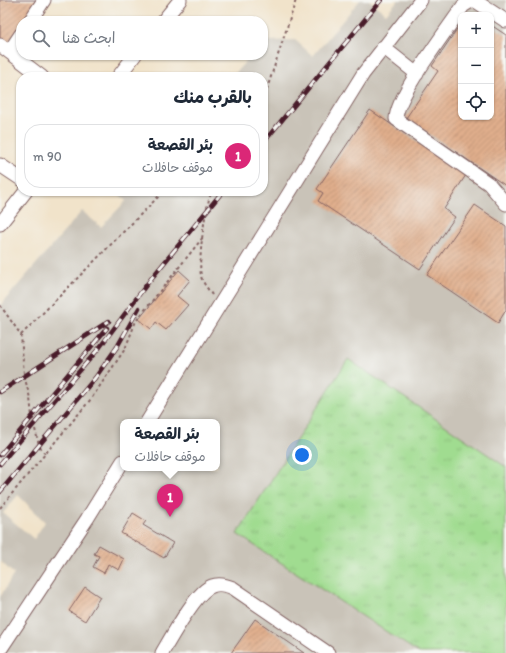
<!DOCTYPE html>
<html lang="ar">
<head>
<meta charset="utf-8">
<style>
	:root { --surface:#fff; --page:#f6f6f7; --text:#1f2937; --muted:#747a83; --line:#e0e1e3; --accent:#db2777 }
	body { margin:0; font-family:Itim,"Playpen Sans Arabic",sans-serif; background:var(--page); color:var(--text); direction:rtl }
	.controls { position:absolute; right:12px; top:12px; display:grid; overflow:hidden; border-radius:8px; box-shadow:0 1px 3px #0004 }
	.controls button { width:36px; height:36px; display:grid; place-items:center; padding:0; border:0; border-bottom:1px solid var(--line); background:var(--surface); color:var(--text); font:20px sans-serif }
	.you { position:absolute; left:302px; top:455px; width:14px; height:14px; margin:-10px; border:3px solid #fff; border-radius:50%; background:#1a73e8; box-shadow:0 0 0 6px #1a73e833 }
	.badge { display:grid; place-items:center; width:26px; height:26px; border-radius:50%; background:var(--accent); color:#fff; font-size:13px; font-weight:700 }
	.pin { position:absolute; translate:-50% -33px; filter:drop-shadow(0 1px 2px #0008) }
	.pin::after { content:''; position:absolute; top:21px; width:14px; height:12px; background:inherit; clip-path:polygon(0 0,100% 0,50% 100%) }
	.popup { position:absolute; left:120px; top:419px; width:100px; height:52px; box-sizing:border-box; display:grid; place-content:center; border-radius:8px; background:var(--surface); filter:drop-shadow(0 1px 3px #0005); font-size:13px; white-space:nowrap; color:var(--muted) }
	.popup b { font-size:15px; color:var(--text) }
	.popup::after { content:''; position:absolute; left:50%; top:100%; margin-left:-8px; border:8px solid transparent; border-top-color:var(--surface) }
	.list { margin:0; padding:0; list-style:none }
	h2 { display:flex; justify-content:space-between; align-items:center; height:52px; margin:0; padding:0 16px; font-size:17px }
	h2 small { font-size:13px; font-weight:400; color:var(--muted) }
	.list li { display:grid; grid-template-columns:26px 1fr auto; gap:12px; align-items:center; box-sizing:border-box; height:64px; margin:0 8px 8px; padding:0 8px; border:1px solid var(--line); border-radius:16px }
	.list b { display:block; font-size:15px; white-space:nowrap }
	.list p { margin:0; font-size:13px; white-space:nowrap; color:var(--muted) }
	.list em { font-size:13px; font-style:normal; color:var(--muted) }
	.icon { flex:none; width:22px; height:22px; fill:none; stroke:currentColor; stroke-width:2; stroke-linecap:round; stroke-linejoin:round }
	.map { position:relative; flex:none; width:506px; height:653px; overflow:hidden; direction:ltr }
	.search { position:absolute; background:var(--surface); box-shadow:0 1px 3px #0004; left:16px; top:16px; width:252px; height:44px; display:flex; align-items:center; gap:10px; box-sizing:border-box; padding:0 14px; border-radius:16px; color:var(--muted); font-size:15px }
	.panel { position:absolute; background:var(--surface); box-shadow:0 1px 3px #0004; left:16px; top:72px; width:252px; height:124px; border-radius:16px; direction:rtl }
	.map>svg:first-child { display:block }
</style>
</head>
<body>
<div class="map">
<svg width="506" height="653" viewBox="0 0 506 653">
	<defs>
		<pattern id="grass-tufts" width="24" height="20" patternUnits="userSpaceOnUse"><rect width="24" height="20" fill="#a0dc90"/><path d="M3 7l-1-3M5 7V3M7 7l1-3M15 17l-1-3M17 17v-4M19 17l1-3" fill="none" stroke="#8bbc7c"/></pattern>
		<pattern id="building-hatch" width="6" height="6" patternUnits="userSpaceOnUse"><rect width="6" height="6" fill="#e0ae8c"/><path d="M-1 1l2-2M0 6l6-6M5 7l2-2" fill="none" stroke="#b88d73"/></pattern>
	</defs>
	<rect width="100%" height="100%" fill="#f6f6f2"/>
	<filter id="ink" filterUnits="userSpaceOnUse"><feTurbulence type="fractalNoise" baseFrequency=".025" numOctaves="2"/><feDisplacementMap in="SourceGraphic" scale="8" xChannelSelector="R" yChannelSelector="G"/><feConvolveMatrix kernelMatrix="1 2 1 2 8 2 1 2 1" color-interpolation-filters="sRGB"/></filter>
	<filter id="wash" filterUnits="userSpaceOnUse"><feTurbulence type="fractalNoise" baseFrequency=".012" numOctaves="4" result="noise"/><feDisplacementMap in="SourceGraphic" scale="16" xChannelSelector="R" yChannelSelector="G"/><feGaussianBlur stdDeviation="0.9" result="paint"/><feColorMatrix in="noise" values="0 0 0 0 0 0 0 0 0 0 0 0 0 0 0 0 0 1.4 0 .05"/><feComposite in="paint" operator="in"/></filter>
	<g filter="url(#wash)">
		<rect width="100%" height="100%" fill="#f1e3ca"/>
		<path fill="#c9c3b8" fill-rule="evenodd" d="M360 0H369L386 14 398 0H506V653H0V597L14 574 0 561V306L82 211 101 227 126 201 116 191H263V77H232L251 55H263V46L269 41 295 40 313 56ZM461 15H491V117H461ZM123 422H217V468H123ZM18 495 45 522 34 539 3 513Z"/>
		<path fill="url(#grass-tufts)" stroke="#757e5e" d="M348 359 506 467V653H419L237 534Z"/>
		<g id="blocks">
			<path fill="url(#building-hatch)" d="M0 0H38L23 21H21V25L7 45 0 39Z
				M461 23V117H491V25L506 35V186L406 118 438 71 432 66Z
				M370 110 466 175 444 209 455 217 420 269 318 201 323 193 317 189Z
				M475 205 506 226V310L498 323 427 275Z
				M179 270 190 280 177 296 188 305 166 330 156 322 151 329 139 319Z
				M133 513 146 521 143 525 173 543 164 558 121 533Z
				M99 545 124 559 119 570 108 564 104 573 93 567 99 556 94 554Z
				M85 587 100 597 85 621 69 611Z
				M255 619 304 653H231Z"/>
		</g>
	</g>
	<g filter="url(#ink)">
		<use href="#blocks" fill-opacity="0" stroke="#846463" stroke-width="1"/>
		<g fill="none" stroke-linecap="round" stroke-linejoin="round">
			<g stroke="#846463" stroke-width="15">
				<path id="minor" d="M473 0 463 6C448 29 396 96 396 119L489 184 506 204
					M474 0 506 21
					M30 21 44 0
					M163 21 180 0
					M0 45 42 77
					M383 47 417 74
					M9 52 21 34
					M118 77 135 55
					M0 165 21 179
					M0 224 26 191
					M147 422 363 74 421 0
					M0 650 87 519 123 461
					M162 653C171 638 196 591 212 586 219 583 226 585 233 588L328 653"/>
			</g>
			<path stroke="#846463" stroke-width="2" stroke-dasharray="3 3" stroke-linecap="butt" d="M263 101 296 0
				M212 295C208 289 202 282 201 276 198 260 205 205 212 191
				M0 305 21 335 24 375 30 398 32 417 39 445 45 454
				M21 335 164 191
				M0 508 91 399 125 349 136 321 204 236"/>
			<use href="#minor" stroke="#fff" stroke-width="13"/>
			<g stroke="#4a1f2b" stroke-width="4.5">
				<path id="rail" d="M263 143 381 0
					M0 392 109 321
					M0 455 107 328
					M0 464 100 347 150 280 223 191
					M0 492 95 378 117 347 139 308"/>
			</g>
			<use href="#rail" stroke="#f6f6f2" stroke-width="3" stroke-dasharray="9" stroke-linecap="butt"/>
		</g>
	</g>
</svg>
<div class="controls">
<button>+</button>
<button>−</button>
<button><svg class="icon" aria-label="locate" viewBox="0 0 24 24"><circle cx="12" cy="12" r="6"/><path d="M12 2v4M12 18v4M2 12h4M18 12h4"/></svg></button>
</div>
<div class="you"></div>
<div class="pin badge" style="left:170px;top:517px">1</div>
<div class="popup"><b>بئر القصعة</b>موقف حافلات</div>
<div class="search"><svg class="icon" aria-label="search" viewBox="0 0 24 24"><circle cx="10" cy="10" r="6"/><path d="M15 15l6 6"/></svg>ابحث هنا</div>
<section class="panel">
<h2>بالقرب منك<small></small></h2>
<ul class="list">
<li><span class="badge">1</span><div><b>بئر القصعة</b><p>موقف حافلات</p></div><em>90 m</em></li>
</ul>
</section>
</div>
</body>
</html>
